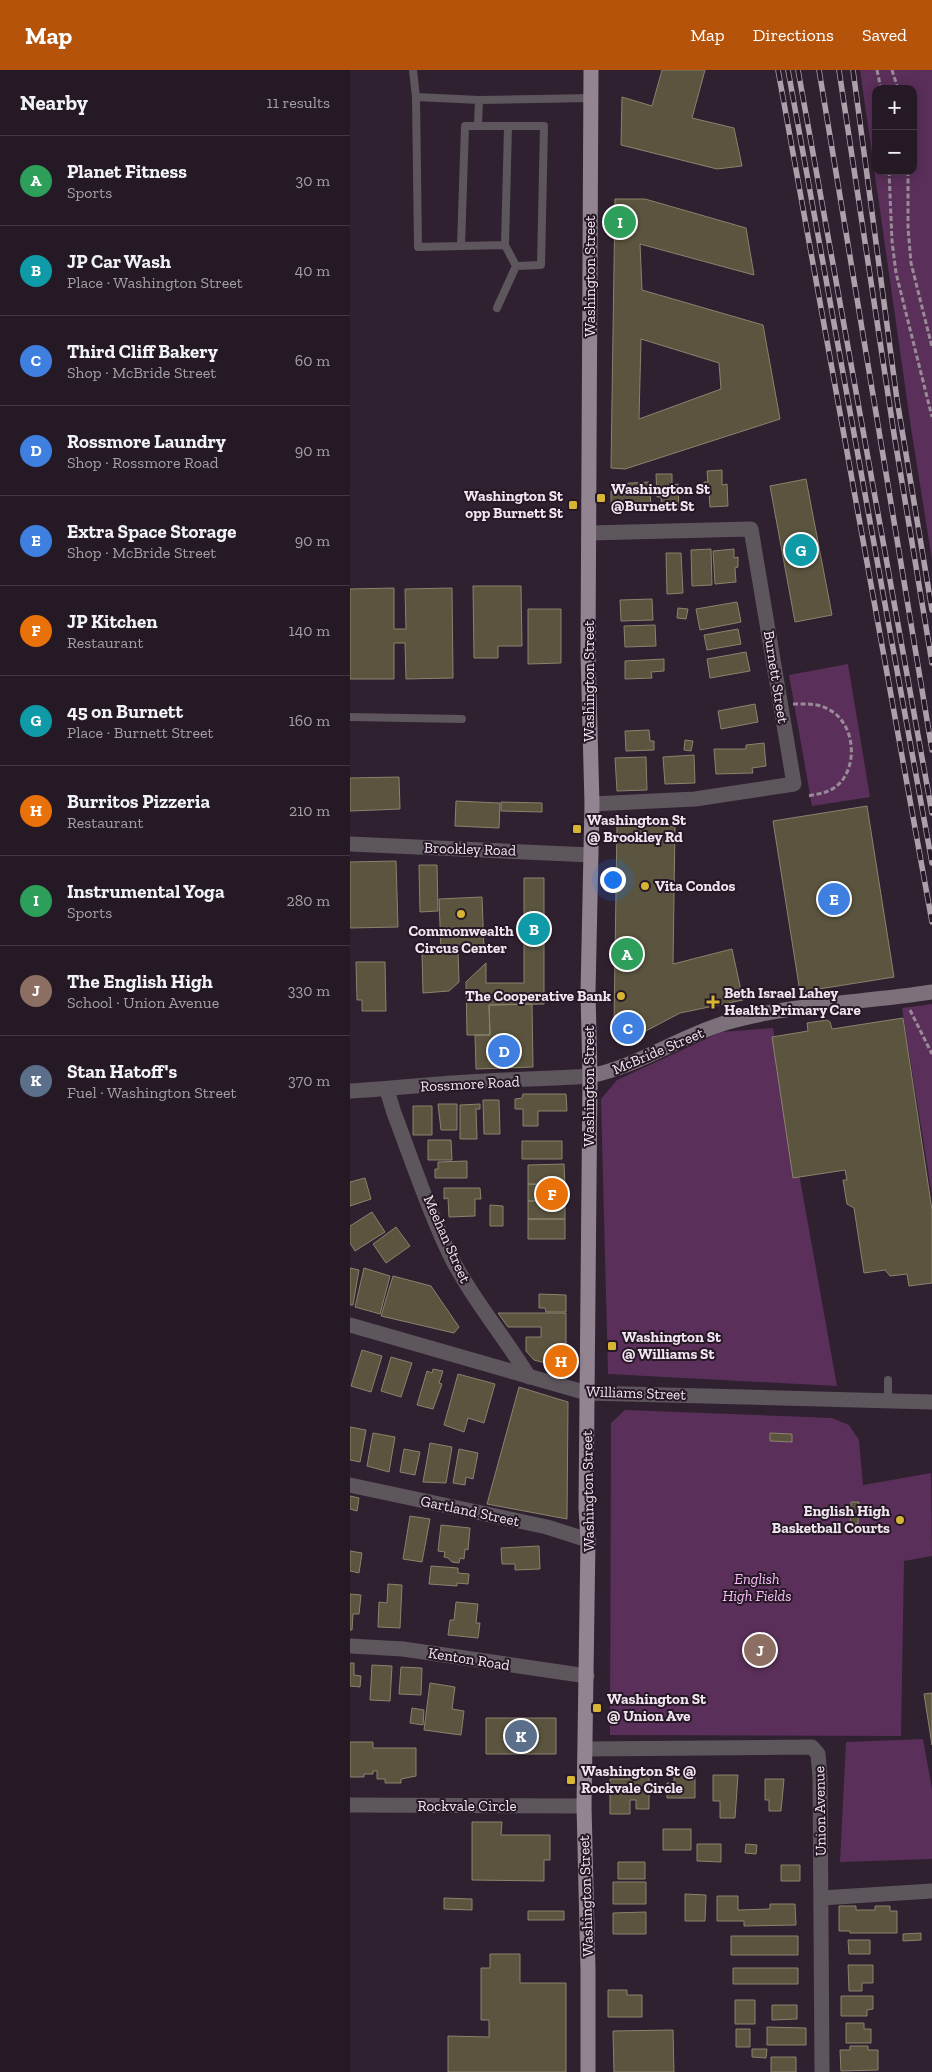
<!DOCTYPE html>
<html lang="en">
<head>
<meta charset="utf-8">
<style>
	:root { --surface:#241924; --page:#302631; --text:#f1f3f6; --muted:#a3a0a6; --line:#413841; --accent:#b45309 }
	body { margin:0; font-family:"Zilla Slab",serif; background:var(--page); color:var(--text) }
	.controls { position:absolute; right:15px; top:15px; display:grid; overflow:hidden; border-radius:10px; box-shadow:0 2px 12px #0003 }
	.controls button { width:45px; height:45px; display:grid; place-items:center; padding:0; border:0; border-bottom:1px solid var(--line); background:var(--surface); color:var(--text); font:25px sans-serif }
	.you { position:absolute; left:262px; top:809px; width:18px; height:18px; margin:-12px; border:4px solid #fff; border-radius:50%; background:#1a73e8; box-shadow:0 0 0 8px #1a73e833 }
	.badge { display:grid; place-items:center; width:32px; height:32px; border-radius:50%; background:var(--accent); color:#fff; font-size:16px; font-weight:700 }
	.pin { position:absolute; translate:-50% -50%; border:2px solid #fff; box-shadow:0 1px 5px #0006 }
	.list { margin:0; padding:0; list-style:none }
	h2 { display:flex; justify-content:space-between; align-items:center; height:65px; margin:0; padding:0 20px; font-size:21px }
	h2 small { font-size:16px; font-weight:400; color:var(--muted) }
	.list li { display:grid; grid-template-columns:32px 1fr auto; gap:15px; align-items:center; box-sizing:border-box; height:90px; padding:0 20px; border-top:1px solid var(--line) }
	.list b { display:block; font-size:19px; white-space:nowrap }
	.list p { margin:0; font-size:16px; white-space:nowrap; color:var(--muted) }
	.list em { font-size:16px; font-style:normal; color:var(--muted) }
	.map { position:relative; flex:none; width:582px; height:2002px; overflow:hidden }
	header { display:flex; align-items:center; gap:30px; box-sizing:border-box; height:70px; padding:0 25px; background:var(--accent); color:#fff }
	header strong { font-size:24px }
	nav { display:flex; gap:28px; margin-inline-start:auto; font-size:18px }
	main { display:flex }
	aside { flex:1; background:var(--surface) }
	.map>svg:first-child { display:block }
</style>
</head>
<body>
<header>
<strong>Map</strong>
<nav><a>Map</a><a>Directions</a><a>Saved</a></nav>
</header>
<main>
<aside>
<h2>Nearby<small>11 results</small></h2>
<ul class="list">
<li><span class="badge" style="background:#2e9e5b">A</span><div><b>Planet Fitness</b><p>Sports</p></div><em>30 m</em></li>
<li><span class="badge" style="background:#0f9aa8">B</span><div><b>JP Car Wash</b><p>Place · Washington Street</p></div><em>40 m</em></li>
<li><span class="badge" style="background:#3f7fe0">C</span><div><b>Third Cliff Bakery</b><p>Shop · McBride Street</p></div><em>60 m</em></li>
<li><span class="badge" style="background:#3f7fe0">D</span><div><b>Rossmore Laundry</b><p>Shop · Rossmore Road</p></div><em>90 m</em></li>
<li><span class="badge" style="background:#3f7fe0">E</span><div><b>Extra Space Storage</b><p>Shop · McBride Street</p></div><em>90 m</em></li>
<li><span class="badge" style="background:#e8710a">F</span><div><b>JP Kitchen</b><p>Restaurant</p></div><em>140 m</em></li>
<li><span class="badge" style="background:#0f9aa8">G</span><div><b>45 on Burnett</b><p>Place · Burnett Street</p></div><em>160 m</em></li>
<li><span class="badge" style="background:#e8710a">H</span><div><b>Burritos Pizzeria</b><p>Restaurant</p></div><em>210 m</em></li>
<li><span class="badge" style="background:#2e9e5b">I</span><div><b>Instrumental Yoga</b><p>Sports</p></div><em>280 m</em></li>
<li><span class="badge" style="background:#8d6e63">J</span><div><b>The English High</b><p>School · Union Avenue</p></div><em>330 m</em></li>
<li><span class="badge" style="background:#5c6f8a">K</span><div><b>Stan Hatoff's</b><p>Fuel · Washington Street</p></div><em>370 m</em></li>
</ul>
</aside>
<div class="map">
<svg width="582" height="2002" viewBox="0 0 582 2002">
	<rect width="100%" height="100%" fill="#302130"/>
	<path fill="#5a2f59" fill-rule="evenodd" d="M510 0H582V490L561 358ZM526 19H563V101H526Z
		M498 594 520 727 462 736 439 605Z
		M582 934V1125L552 938Z
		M423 958 487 1316 258 1304 251 1029 267 1010 371 962Z
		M275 1340 482 1348 499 1355 509 1370 513 1415 581 1403 582 1486 554 1491 551 1666 260 1665 261 1353Z
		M573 1669 582 1719V1789L490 1792 496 1672Z"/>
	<path fill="#5b543f" stroke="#8a836d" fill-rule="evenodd" d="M312 0H355L342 48 384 58 392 96 367 99 271 75 272 27 302 36Z
		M265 129H295L396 158 404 205 290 174 292 220 413 255 430 349 275 399 261 398ZM291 269 369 293 371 319 289 349Z
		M372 400V415L377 414 378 436 360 437 359 422H354V412H358L357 401Z
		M306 404H322V415L328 414 329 440H312L311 427H307Z
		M456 409 482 545 445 552 420 416Z
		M299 412 301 435 261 437V421L265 420V414Z
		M361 479 362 515 342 516 341 480Z
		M384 479V488L388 487V497L385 498 386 512 365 514 363 481Z
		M316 483H331L333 523 317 524Z
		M123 516H171L172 576H148V588H124Z
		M44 518V559H56L55 519 102 518 103 608 56 609 55 573H44V609H0V519Z
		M302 529 303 550 271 551 270 530Z
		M387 532 391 552 350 560 346 539Z
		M328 538 338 539 336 549 327 548Z
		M178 539H211V593L178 594Z
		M305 555 306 576 275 577 274 556Z
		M388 559 391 574 357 580 354 565Z
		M396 582 400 601 360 608 357 589Z
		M314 589V601L301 602 302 608 275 609V591Z
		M405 634 408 652 371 659 368 641Z
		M299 660 300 671H304V680L276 681 275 661Z
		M335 670 343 671 341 681 334 680Z
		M414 673 416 696 402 698 403 703 366 704 364 679H396V675Z
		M344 685 345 713 315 714 313 687Z
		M296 687 297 720 267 721 265 688Z
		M49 707 50 739 0 741V708Z
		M106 731 150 733 149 758 105 756Z
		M151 732 192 733V742L151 741Z
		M517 736 544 907 450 922 423 751Z
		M267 755 325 756 323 894 382 879 393 930 330 943 273 973 264 955Z
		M46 791 48 857 0 858V792Z
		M69 795H87L88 841 70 842Z
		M174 808H194V934L139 935 140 965H117L116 912 136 893V913H174Z
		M132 827 134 880 91 881 89 829Z
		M108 882 109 912 99 921 73 923 72 883Z
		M6 892H35L36 941H12V930H7Z
		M182 934 183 997 126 999 125 965H140L139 935Z
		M553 948 582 1140V1213L559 1216 557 1204 540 1206 535 1200 514 1203 504 1138 497 1134 493 1110H497L495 1100 443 1108 422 967 458 961 457 953 477 950 480 952 482 959Z
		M173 1024H216L217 1041H188V1056H173V1039H165V1029L172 1028Z
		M133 1030H149L150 1064H134Z
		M88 1034H107V1060H91Z
		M130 1034V1039H126L127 1069H110V1035Z
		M63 1036H82V1065H63Z
		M78 1070H101L102 1090H78Z
		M172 1071H212V1089H172Z
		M117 1091V1108H85V1099H88V1092Z
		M214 1094 215 1115 178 1114V1095Z
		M15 1108 21 1129 0 1136V1112Z
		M178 1114 215 1115V1131H178Z
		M94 1118H130L131 1129H125V1146L99 1147 98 1128 94 1129Z
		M178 1131H215V1149H178Z
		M140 1135 153 1136V1156H140Z
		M22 1142 35 1162 5 1181 0 1173V1156Z
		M178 1149H215V1169H178Z
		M46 1157 60 1176 36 1193 23 1174Z
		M0 1198 9 1200 3 1235H0Z
		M14 1198 40 1206 30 1244 5 1237Z
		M43 1206 81 1216 109 1257 104 1263 31 1246Z
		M189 1224 216 1225V1242H196L195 1238H189Z
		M148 1243H216V1291L210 1297 184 1290 176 1281V1267H191V1257H158Z
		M12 1280 32 1286 21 1322 1 1316Z
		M41 1287 62 1293 51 1327 31 1321Z
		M83 1299 93 1301 89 1313 92 1314 83 1339 67 1335 77 1301 82 1303Z
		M108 1304 145 1314 134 1353 118 1348 114 1362 94 1355Z
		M169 1317 218 1332 217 1449 137 1434Z
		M0 1357 16 1360 10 1392 0 1390Z
		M23 1363 45 1367 39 1402 17 1396Z
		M420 1363 442 1364V1372L420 1371Z
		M80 1373 102 1377 96 1413 73 1412Z
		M54 1379 70 1382 65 1405 50 1402Z
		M109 1379 128 1383 123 1409 116 1407 115 1415 103 1413Z
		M0 1426 9 1428 7 1441 0 1439Z
		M501 1432H509L508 1454H500Z
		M60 1446 80 1449 72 1492 53 1489Z
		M91 1455 120 1458 118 1480 115 1479 114 1489 110 1488 109 1493 102 1492 98 1488 94 1487 95 1482 88 1481Z
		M189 1476 190 1499 165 1500V1494H152L151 1478Z
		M0 1481 12 1483 9 1503 0 1501Z
		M81 1496 108 1498V1503L119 1504 118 1514 107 1513V1516L79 1514Z
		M38 1514 52 1515 50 1558 28 1557 29 1532 37 1533Z
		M0 1524 11 1525 9 1544H3L2 1560H0Z
		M106 1532 128 1534 126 1553H130L128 1568 98 1565 100 1550H104Z
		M0 1593H4V1605L11 1606 10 1617 0 1616Z
		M22 1595 42 1596 40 1631 20 1630Z
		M51 1597 72 1598 71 1625 49 1624Z
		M80 1613 105 1617 102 1639 114 1641 111 1665 74 1660Z
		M582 1623V1675L574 1624Z
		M62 1638 74 1640 73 1655 60 1653Z
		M136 1648H206V1684H136Z
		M0 1672H23V1678H66V1706L51 1709V1713H35V1709H27V1701H23V1704H14V1707H0Z
		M279 1704H299V1739H286V1730H280V1744H260V1709H279Z
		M363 1705H388L385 1748H370V1731H363Z
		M324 1706H345V1728H317V1713H324Z
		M415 1709H434L431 1741H419V1730H415Z
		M122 1752H152L151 1765H200V1790H194V1811L122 1810Z
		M313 1759H341V1780H313Z
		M347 1774H371V1792L347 1791Z
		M396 1774 407 1775 406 1784 395 1783Z
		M268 1792H295V1809H268Z
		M431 1795H450V1811H431Z
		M263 1812H296V1834H263Z
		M335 1824 356 1825 355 1851H335Z
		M367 1826H388V1840L420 1839V1834H445L446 1855 394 1856V1851H367Z
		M94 1828 122 1829V1840L94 1839Z
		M489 1836H506V1840H525V1836H540V1841H547V1863H500V1861H489Z
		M178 1841H214V1850H178Z
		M296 1842V1864H263V1843Z
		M571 1863V1870L553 1871V1864Z
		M381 1866H448V1885H381Z
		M498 1870H520V1884H499Z
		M140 1884H170V1913H216V2002H98V1966L139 1967V1950H131V1898H140Z
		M498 1895H523V1913H512V1921H499Z
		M383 1898H448V1914H383Z
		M258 1920H277V1925H292V1947H258Z
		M491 1926H523V1939L517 1940V1946H491Z
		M385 1930H405V1954H385Z
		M422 1935H447V1949L422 1950Z
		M496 1953H514V1959H521V1973H496Z
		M417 1957 456 1958V1975H417Z
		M386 1959H400V1977H386Z
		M323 1960 324 2002H264L263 1961Z
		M500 1976H518V1980H528V2000L491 2001 490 1980H500Z
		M402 1979H417L416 1988 402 1987Z
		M421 1987H446V2002H421Z"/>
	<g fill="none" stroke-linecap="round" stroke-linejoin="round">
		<path stroke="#988b97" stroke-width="3" stroke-dasharray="5 2.5" stroke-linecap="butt" d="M527 0 531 19
			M542 0 548 19
			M539 101 542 171 546 203 582 347
			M558 101V158L561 193 582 277
			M443 634C455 634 467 633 478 639 509 654 510 710 476 722 470 724 463 725 457 726
			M560 940 582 984"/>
		<path stroke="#5e565d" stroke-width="8" d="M63 0 66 27
			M128 56 129 30
			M155 175 166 196 191 195 194 56H158
			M111 176 115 56H158L155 175 68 177 66 27 129 30 241 28
			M147 238 166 196
			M0 647 112 649
			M538 1331V1310"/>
		<path stroke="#5e565d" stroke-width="15" d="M239 463 401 459 444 714 345 729 242 734
			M0 774 241 785
			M37 1020 44 1043C62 1090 78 1140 100 1185 122 1229 154 1266 179 1307
			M0 1021C40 1019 78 1014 118 1012 159 1009 199 1009 240 1006
			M0 1255 237 1323 582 1332
			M0 1415 197 1457 238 1470
			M0 1576 53 1579 237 1606
			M236 1679 462 1677 468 1684 470 1707 472 2002
			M0 1735 234 1736
			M471 1828 582 1821"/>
		<path stroke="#7c707b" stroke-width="15" d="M240 1006C289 996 330 966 378 952 445 933 514 933 582 922"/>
		<path stroke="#938492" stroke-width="15" d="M238 2002V1900L234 1736 238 1470 236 1438 240 1006 238 923 242 734 238 583 241 0"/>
		<g stroke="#aca0ab" stroke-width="5.5">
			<path id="rail" d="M428 0 582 852
				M438 0 582 793
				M448 0 582 743
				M469 0 582 680
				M489 0 544 364 582 593
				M503 0 547 330 582 540"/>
		</g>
		<use href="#rail" stroke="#261826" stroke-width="4" stroke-dasharray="11" stroke-linecap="butt"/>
	</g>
	<g fill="#d8b434" stroke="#261826" stroke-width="2">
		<rect x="246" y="423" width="10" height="10" rx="2.5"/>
		<rect x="218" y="430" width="10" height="10" rx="2.5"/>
		<rect x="222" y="754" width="10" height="10" rx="2.5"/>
		<circle cx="295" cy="816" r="5"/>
		<circle cx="111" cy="844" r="5"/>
		<circle cx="271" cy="926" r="5"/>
		<path d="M360.5 924.5h5v5h5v5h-5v5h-5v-5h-5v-5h5z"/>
		<rect x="257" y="1271" width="10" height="10" rx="2.5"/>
		<circle cx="550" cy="1450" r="5"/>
		<rect x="242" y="1633" width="10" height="10" rx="2.5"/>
		<rect x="216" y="1705" width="10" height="10" rx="2.5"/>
	</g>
	<g text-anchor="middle" stroke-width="4" stroke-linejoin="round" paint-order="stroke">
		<g font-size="15" fill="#f2e7f1" stroke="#261826">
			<text transform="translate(240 206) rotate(-90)" y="5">Washington Street</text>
			<text transform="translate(426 607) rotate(81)" y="5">Burnett Street</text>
			<text transform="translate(239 611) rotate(-90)" y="5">Washington Street</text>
			<text transform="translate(120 779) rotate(2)" y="5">Brookley Road</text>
			<text transform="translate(308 981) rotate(-23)" y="5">McBride Street</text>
			<text transform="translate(120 1014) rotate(-3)" y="5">Rossmore Road</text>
			<text transform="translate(239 1016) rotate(-90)" y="5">Washington Street</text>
			<text transform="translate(97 1169) rotate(66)" y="5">Meehan Street</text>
			<text transform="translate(286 1323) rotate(2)" y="5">Williams Street</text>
			<text transform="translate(238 1421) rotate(-91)" y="5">Washington Street</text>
			<text transform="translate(120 1441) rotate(12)" y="5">Gartland Street</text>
			<text transform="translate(119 1589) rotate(9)" y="5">Kenton Road</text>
			<text x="117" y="1741">Rockvale Circle</text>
			<text transform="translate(470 1741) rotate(-91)" y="5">Union Avenue</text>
			<text transform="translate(236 1826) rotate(-92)" y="5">Washington Street</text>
		</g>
		<g font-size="15" font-weight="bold" fill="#f2e7f1" stroke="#261826" text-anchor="start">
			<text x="261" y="424">Washington St<tspan x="261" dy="17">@Burnett St</tspan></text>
			<text x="213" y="431" text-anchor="end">Washington St<tspan x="213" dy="17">opp Burnett St</tspan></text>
			<text x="237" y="755">Washington St<tspan x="237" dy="17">@ Brookley Rd</tspan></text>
			<text x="305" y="821">Vita Condos</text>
			<text x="111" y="866" text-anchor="middle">Commonwealth<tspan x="111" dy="17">Circus Center</tspan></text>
			<text x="374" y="928">Beth Israel Lahey<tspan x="374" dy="17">Health Primary Care</tspan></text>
			<text x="261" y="931" text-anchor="end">The Cooperative Bank</text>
			<text x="272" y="1272">Washington St<tspan x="272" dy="17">@ Williams St</tspan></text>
			<text x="540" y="1446" text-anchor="end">English High<tspan x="540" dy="17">Basketball Courts</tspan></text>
			<text x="257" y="1634">Washington St<tspan x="257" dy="17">@ Union Ave</tspan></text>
			<text x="231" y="1706">Washington St @<tspan x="231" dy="17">Rockvale Circle</tspan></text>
		</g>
		<g font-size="15" font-style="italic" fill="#f8c1f6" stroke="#261826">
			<text x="407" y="1514">English<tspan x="407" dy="17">High Fields</tspan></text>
		</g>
	</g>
</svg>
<div class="controls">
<button>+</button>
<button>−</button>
</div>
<div class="you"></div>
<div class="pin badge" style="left:277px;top:884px;background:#2e9e5b">A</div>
<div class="pin badge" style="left:184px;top:859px;background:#0f9aa8">B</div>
<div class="pin badge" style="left:278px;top:958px;background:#3f7fe0">C</div>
<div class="pin badge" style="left:154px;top:981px;background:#3f7fe0">D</div>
<div class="pin badge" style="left:484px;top:829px;background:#3f7fe0">E</div>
<div class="pin badge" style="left:202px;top:1124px;background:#e8710a">F</div>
<div class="pin badge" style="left:451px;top:480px;background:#0f9aa8">G</div>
<div class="pin badge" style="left:211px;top:1291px;background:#e8710a">H</div>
<div class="pin badge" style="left:270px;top:152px;background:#2e9e5b">I</div>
<div class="pin badge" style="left:410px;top:1580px;background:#8d6e63">J</div>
<div class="pin badge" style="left:171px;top:1666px;background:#5c6f8a">K</div>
</div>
</main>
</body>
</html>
